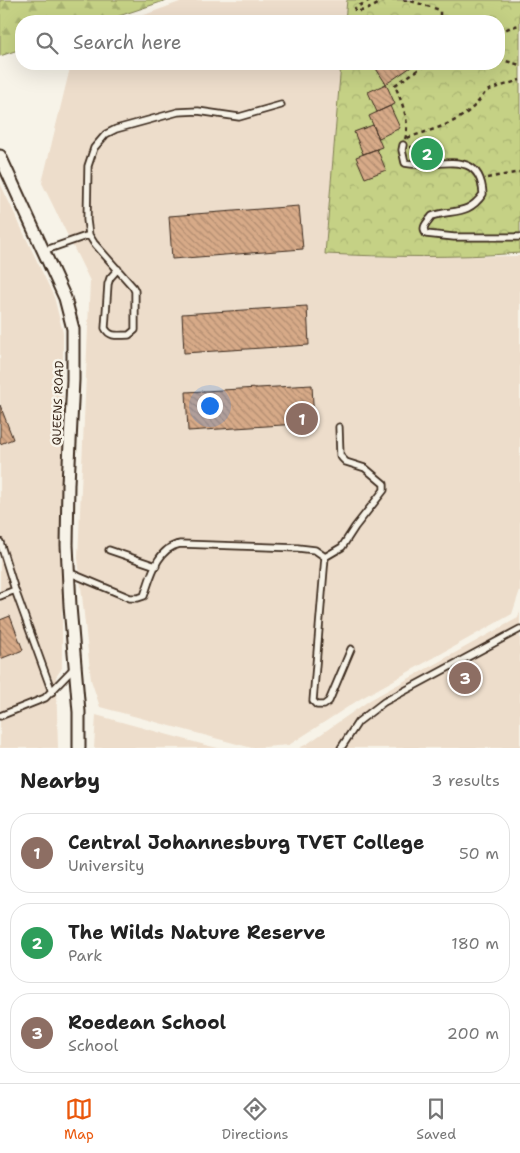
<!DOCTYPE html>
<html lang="en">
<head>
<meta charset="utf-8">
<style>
	:root { --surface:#fff; --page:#f2f2f2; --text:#222; --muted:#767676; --line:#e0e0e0; --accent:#ea580c }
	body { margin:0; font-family:"Shantell Sans",sans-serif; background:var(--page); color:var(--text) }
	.you { position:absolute; left:209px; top:405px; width:18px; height:18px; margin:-12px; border:4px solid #fff; border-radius:50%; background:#1a73e8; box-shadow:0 0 0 8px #1a73e833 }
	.badge { display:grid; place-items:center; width:32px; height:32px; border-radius:50%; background:var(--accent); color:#fff; font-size:16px; font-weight:700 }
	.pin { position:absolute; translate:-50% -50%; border:2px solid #fff; box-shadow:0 1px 5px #0006 }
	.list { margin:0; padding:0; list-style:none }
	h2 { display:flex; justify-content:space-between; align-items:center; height:65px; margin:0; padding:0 20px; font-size:21px }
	h2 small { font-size:16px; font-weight:400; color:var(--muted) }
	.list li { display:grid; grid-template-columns:32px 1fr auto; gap:15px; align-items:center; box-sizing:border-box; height:80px; margin:0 10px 10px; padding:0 10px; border:1px solid var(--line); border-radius:20px }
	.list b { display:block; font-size:19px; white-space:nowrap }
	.list p { margin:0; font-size:16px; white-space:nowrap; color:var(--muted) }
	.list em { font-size:16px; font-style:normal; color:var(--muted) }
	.icon { flex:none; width:28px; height:28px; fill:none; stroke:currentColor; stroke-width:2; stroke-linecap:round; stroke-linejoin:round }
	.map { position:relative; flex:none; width:520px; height:748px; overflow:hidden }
	.search { position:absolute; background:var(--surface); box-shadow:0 5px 20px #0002; left:15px; right:15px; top:15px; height:55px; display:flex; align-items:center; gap:12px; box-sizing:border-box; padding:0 18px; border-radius:20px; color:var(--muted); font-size:19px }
	.sheet { height:335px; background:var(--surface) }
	nav { display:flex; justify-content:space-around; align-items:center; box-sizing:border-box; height:70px; border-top:1px solid var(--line); background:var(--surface); font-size:14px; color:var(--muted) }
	nav a { display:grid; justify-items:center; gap:2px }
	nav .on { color:var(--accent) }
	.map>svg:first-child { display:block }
</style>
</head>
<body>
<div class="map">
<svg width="520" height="748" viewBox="0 0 520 748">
	<defs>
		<pattern id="forest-firs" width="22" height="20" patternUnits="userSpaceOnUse" patternTransform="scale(1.25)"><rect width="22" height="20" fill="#c5d185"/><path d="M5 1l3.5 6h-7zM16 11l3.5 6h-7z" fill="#aab472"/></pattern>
		<pattern id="park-crowns" width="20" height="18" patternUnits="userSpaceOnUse" patternTransform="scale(1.25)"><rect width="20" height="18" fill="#c5d185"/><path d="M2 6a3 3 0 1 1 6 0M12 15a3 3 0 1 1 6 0" fill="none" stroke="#aab472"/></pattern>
		<pattern id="building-back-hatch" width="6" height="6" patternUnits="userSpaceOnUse" patternTransform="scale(1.25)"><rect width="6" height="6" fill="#d7aa88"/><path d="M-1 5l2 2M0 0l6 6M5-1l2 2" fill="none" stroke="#b08b6f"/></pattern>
	</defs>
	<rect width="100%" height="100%" fill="#f7f3e8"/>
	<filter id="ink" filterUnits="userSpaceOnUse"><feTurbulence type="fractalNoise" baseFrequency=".02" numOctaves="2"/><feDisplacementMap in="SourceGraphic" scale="10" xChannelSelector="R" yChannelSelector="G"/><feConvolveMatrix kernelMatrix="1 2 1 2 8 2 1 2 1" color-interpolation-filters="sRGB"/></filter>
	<g filter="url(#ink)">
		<path fill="#edddcb" d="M185 0H347L345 21H128Z
			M71 64H341L325 254 384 257 520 256V590L512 614 360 699 289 745 252 748 100 707 91 680 78 558 90 281 42 183Z
			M0 183 54 297 63 333 62 668 56 677 58 748H0Z
			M520 611V748H299L307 744 370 700 518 618Z
			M96 715 205 745 218 748H94Z"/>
		<path fill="url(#forest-firs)" stroke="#807e52" d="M0 0H167L104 21H21V49L0 56Z"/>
		<path fill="url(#park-crowns)" stroke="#807e52" d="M347 0H520V253C455 258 390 257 325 254L341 64H499V21H345Z"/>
		<path fill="url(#building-back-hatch)" stroke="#3b2a1e" d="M373 64H409L411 67 386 84Z
			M386 84 395 104 377 112 368 92Z
			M390 106 400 128 379 138 369 116Z
			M373 125 382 147 363 154 354 132Z
			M377 149 386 170 365 178 356 157Z
			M299 206 303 249 172 259 169 216Z
			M307 306 309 345 184 353 182 314Z
			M312 385 314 423 188 431 186 392Z
			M0 405 13 439 0 444Z
			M10 616 23 650 0 659V620Z"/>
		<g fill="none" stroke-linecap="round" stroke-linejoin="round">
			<g stroke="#3b2a1e" stroke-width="9">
				<path id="service" d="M403 145 402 150 405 163C435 170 480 145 483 194 468 216 453 209 432 216 427 223 421 227 426 234L454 237H520
					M89 235 87 220 88 166 94 148 106 134 116 129 178 112 198 111 239 117 281 105
					M43 251 89 235 94 243 133 287 135 291V330L129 335C119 335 110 338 105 328L108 284 110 278 118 269
					M0 542 15 590 52 692
					M109 550 156 566
					M325 557 342 547 355 527 384 490V484L365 468 346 462 342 458 340 455 339 427
					M68 572 130 598H138L144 596C151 576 157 548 180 544L298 548 315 550 325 557 313 701 317 705H324L329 701 351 649
					M0 596 15 590
					M0 716 45 698 74 668
					M341 748 358 722 384 702 520 629"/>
			</g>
			<g stroke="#3b2a1e" stroke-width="15">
				<path id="minor" d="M0 156 65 298 73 329V380L68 484 67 545 70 606 79 712V748"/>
			</g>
			<path stroke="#3b2a1e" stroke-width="2.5" stroke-dasharray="4 4" stroke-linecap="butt" d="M370 0 355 8V11C365 12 375 6 384 0
				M403 0 411 1
				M411 1 440 10V18L444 21 453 20V21
				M499 33 511 27 520 25
				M499 59 520 65
				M407 138C439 127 466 123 486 91L520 80
				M405 139C411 122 401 101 395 85L427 64
				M410 147 424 148 432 155
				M487 178 520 172"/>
			<use href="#service" stroke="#f7f3e8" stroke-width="5.5"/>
			<use href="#minor" stroke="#f7f3e8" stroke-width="11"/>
		</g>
	</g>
	<g text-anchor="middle" stroke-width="5" stroke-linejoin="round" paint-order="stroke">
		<g font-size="12" fill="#3b2a1e" stroke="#f7f3e8">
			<text transform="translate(58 403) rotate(-88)" y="4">QUEENS ROAD</text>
		</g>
	</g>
</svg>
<div class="you"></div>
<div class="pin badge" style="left:302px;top:419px;background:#8d6e63">1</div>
<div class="pin badge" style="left:427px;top:154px;background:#2e9e5b">2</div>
<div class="pin badge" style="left:465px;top:678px;background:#8d6e63">3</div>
<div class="search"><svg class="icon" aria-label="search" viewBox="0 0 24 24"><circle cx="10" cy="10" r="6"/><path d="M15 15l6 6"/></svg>Search here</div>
</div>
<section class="sheet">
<h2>Nearby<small>3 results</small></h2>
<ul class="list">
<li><span class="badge" style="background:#8d6e63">1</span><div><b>Central Johannesburg TVET College</b><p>University</p></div><em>50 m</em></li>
<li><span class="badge" style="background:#2e9e5b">2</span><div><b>The Wilds Nature Reserve</b><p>Park</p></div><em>180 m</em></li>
<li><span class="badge" style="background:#8d6e63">3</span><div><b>Roedean School</b><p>School</p></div><em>200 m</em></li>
</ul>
</section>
<nav>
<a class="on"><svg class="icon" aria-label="map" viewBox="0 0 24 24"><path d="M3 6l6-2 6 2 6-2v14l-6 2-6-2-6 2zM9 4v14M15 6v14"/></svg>Map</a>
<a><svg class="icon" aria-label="directions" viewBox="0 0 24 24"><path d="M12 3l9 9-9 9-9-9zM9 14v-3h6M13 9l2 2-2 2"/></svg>Directions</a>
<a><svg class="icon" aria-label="saved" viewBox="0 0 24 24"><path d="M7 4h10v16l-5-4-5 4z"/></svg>Saved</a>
</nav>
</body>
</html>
